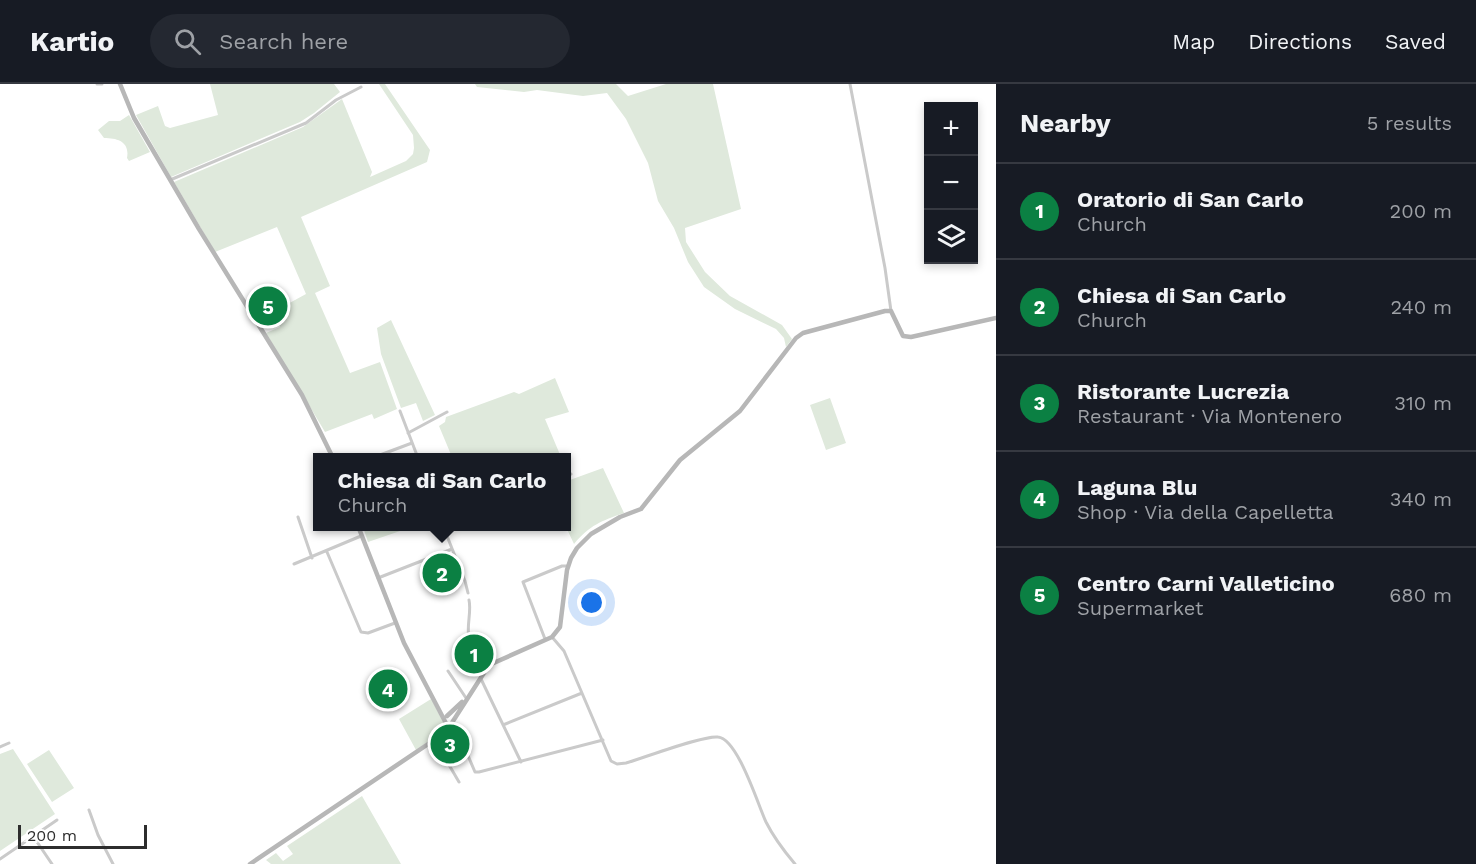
<!DOCTYPE html>
<html lang="en">
<head>
<meta charset="utf-8">
<style>
	:root { --surface:#171b24; --page:#242831; --text:#f1f3f6; --muted:#9ea1a6; --line:#363941; --accent:#0b8043 }
	body { margin:0; font-family:"Work Sans",sans-serif; background:var(--page); color:var(--text) }
	.controls { position:absolute; right:18px; top:18px; display:grid; overflow:hidden; border-radius:0px; box-shadow:0 3px 9px #0003 }
	.controls button { width:54px; height:54px; display:grid; place-items:center; padding:0; border:0; border-bottom:2px solid var(--line); background:var(--surface); color:var(--text); font:30px sans-serif }
	.scale { position:absolute; left:18px; bottom:15px; width:129px; box-sizing:border-box; padding-left:6px; border:3px solid #2d2d2d; border-top:0; font-size:16px; line-height:21px; white-space:nowrap; color:#2d2d2d; -webkit-text-stroke:4px #fff; paint-order:stroke }
	.you { position:absolute; left:592px; top:519px; width:21px; height:21px; margin:-15px; border:4px solid #fff; border-radius:50%; background:#1a73e8; box-shadow:0 0 0 9px #1a73e833 }
	.badge { display:grid; place-items:center; width:39px; height:39px; border-radius:50%; background:var(--accent); color:#fff; font-size:20px; font-weight:700 }
	.pin { position:absolute; translate:-50% -50%; border:3px solid #fff; box-shadow:0 2px 6px #0006 }
	.popup { position:absolute; left:313px; top:369px; width:258px; height:78px; box-sizing:border-box; display:grid; place-content:center; border-radius:0px; background:var(--surface); filter:drop-shadow(0 2px 4px #0005); font-size:20px; white-space:nowrap; color:var(--muted) }
	.popup b { font-size:22px; color:var(--text) }
	.popup::after { content:''; position:absolute; left:50%; top:100%; margin-left:-12px; border:12px solid transparent; border-top-color:var(--surface) }
	.list { margin:0; padding:0; list-style:none }
	h2 { display:flex; justify-content:space-between; align-items:center; height:78px; margin:0; padding:0 24px; font-size:26px }
	h2 small { font-size:20px; font-weight:400; color:var(--muted) }
	.list li { display:grid; grid-template-columns:39px 1fr auto; gap:18px; align-items:center; box-sizing:border-box; height:96px; padding:0 24px; border-top:2px solid var(--line) }
	.list b { display:block; font-size:22px; white-space:nowrap }
	.list p { margin:0; font-size:20px; white-space:nowrap; color:var(--muted) }
	.list em { font-size:20px; font-style:normal; color:var(--muted) }
	.icon { flex:none; width:33px; height:33px; fill:none; stroke:currentColor; stroke-width:2; stroke-linecap:round; stroke-linejoin:round }
	.map { position:relative; flex:none; width:996px; height:780px; overflow:hidden }
	header { display:flex; align-items:center; gap:36px; box-sizing:border-box; height:84px; padding:0 30px; background:var(--surface); border-bottom:2px solid var(--line) }
	header strong { font-size:28px }
	nav { display:flex; gap:33px; margin-inline-start:auto; font-size:21px }
	.search { width:420px; height:54px; background:var(--page); display:flex; align-items:center; gap:15px; box-sizing:border-box; padding:0 21px; border-radius:33px; color:var(--muted); font-size:22px }
	main { display:flex }
	aside { flex:1; background:var(--surface) }
	.map>svg:first-child { display:block }
</style>
</head>
<body>
<header>
<strong>Kartio</strong>
<div class="search"><svg class="icon" aria-label="search" viewBox="0 0 24 24"><circle cx="10" cy="10" r="6"/><path d="M15 15l6 6"/></svg>Search here</div>
<nav><a>Map</a><a>Directions</a><a>Saved</a></nav>
</header>
<main>
<div class="map">
<svg width="996" height="780" viewBox="0 0 996 780">
	<rect width="100%" height="100%" fill="#fff"/>
	<path fill="#dfe9dc" d="M210 0H334L340 8 314 29 300 38 171 93 136 31 158 22 165 42 170 44 218 31Z
		M379 0H385L430 66 427 78 301 133 330 202 315 209 350 289 380 278 397 325 374 335 372 330 325 348 266 249 280 243 273 228 306 210 277 143 215 168 174 98 303 43 342 15 372 88 370 93 406 77 413 70 414 64 413 51Z
		M475 0H616L628 12 666 0H713L741 125 685 144 686 158 705 188 730 212 782 241 792 255 786 263 784 254 776 245 735 225 704 203 688 178 674 144 658 117 648 79 626 35 607 9 583 12 537 6 524 8 477 3Z
		M129 31 150 68 129 77 127 74C130 58 118 54 104 54L98 46 109 37H120Z
		M391 236 435 331 423 337 416 319 401 324 381 270 377 244Z
		M555 294 569 328 545 335 561 373H452L439 342 445 338 446 333 514 308 519 310Z
		M830 314 846 359 826 366 810 321Z
		M603 384 624 429C601 437 590 441 574 460L566 443 567 397Z
		M406 443V445L368 458 363 443Z
		M431 615 445 641 442 648 416 666 399 635Z
		M13 665 55 730 0 767V670Z
		M49 666 74 704 52 718 27 680Z
		M362 712 401 780H271L266 776 276 769 283 777 293 770 287 762Z"/>
	<g fill="none" stroke-linecap="round" stroke-linejoin="round">
		<path stroke="#cacaca" stroke-width="3" d="M97 0H102
			M850 0 885 184 891 227
			M170 96 306 39 336 16 361 3
			M400 327 418 374
			M408 349 447 328
			M372 374 412 359
			M566 392 571 390
			M298 433 312 474
			M443 442 465 497 468 509
			M327 468 361 548 368 549 395 539
			M294 480 361 452
			M378 494 452 465
			M469 516C472 529 465 545 470 559 474 567 483 575 489 581
			M552 553 564 567 611 677 617 680 626 679C644 674 703 651 718 653 738 655 758 721 766 738 774 754 784 767 795 780
			M545 555 523 498 562 482H568
			M448 587 466 614
			M481 595 521 678
			M452 641 457 646 475 688H479L603 656
			M503 641 582 609
			M435 657 459 698
			M0 663 9 659
			M89 726 98 751 113 780
			M33 752 52 780
			M0 775 57 736"/>
		<path stroke="#b7b7b7" stroke-width="4.5" d="M120 0 134 34 199 145 302 311 333 374
			M358 442 404 559 449 645
			M447 632 462 618
			M250 780 446 648 489 581 552 553 560 543 567 486 571 474 577 464 591 450 620 433 641 425 680 376 740 327 796 254 803 249 885 227H891L903 252 911 253 996 234"/>
	</g>
</svg>
<div class="controls">
<button>+</button>
<button>−</button>
<button><svg class="icon" aria-label="layers" viewBox="0 0 24 24"><path d="M12 4l9 5-9 5-9-5zM3 14l9 5 9-5"/></svg></button>
</div>
<div class="scale">200 m</div>
<div class="you"></div>
<div class="pin badge" style="left:474px;top:570px">1</div>
<div class="pin badge" style="left:442px;top:489px">2</div>
<div class="popup"><b>Chiesa di San Carlo</b>Church</div>
<div class="pin badge" style="left:450px;top:660px">3</div>
<div class="pin badge" style="left:388px;top:605px">4</div>
<div class="pin badge" style="left:268px;top:222px">5</div>
</div>
<aside>
<h2>Nearby<small>5 results</small></h2>
<ul class="list">
<li><span class="badge">1</span><div><b>Oratorio di San Carlo</b><p>Church</p></div><em>200 m</em></li>
<li><span class="badge">2</span><div><b>Chiesa di San Carlo</b><p>Church</p></div><em>240 m</em></li>
<li><span class="badge">3</span><div><b>Ristorante Lucrezia</b><p>Restaurant · Via Montenero</p></div><em>310 m</em></li>
<li><span class="badge">4</span><div><b>Laguna Blu</b><p>Shop · Via della Capelletta</p></div><em>340 m</em></li>
<li><span class="badge">5</span><div><b>Centro Carni Valleticino</b><p>Supermarket</p></div><em>680 m</em></li>
</ul>
</aside>
</main>
</body>
</html>
